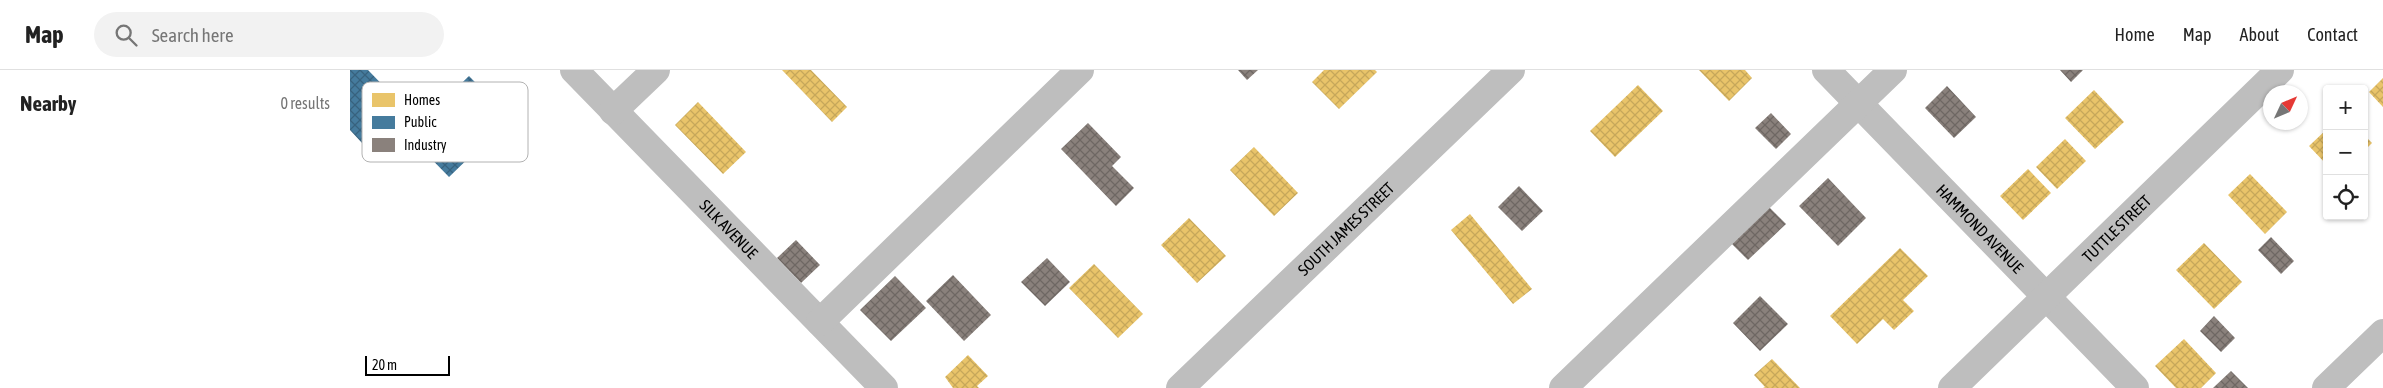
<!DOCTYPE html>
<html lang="en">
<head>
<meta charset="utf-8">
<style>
	:root { --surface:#fff; --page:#f2f2f2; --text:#222; --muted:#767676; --line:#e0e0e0 }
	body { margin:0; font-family:"Asap Condensed",sans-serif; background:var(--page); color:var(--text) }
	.controls { position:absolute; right:15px; top:15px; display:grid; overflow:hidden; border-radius:5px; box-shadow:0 1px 4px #0004 }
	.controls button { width:45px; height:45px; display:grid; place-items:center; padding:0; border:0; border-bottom:1px solid var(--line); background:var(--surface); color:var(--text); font:25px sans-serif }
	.compass { position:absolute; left:1913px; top:15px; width:45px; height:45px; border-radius:50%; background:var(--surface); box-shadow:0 1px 4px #0004; rotate:46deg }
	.scale { position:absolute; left:15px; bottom:12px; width:85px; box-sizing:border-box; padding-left:5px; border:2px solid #000; border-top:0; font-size:14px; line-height:18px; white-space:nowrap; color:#000; -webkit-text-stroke:4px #fff; paint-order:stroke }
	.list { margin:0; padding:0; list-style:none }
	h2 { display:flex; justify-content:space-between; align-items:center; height:65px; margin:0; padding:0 20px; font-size:21px }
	h2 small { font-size:16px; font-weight:400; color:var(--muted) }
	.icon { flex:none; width:28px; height:28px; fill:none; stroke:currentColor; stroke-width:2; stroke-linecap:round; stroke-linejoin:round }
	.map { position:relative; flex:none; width:2033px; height:318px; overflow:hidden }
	header { display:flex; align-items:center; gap:30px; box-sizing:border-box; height:70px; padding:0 25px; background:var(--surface); border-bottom:1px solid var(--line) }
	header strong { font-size:24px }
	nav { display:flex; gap:28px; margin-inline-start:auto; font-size:18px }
	.search { width:350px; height:45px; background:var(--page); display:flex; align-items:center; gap:12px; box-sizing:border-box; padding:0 18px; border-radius:28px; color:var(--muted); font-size:19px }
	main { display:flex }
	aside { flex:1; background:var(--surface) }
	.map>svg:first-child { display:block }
</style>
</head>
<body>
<header>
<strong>Map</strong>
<div class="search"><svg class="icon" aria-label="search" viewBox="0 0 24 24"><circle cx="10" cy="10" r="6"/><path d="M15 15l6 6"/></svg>Search here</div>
<nav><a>Home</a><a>Map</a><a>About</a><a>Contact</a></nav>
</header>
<main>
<aside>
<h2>Nearby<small>0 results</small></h2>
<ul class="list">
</ul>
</aside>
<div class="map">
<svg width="2033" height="318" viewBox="0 0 2033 318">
	<defs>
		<pattern id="homes-cross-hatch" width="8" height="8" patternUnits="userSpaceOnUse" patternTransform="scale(1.25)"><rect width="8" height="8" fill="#e9c46a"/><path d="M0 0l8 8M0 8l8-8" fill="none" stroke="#c6a75a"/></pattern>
		<pattern id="public-cross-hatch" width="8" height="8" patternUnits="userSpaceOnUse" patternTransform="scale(1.25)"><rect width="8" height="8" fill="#457b9d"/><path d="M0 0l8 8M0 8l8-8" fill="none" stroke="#37627e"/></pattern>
		<pattern id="industry-cross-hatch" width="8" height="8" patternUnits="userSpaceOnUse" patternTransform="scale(1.25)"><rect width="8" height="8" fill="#8a817c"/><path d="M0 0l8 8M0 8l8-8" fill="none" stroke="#6e6763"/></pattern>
	</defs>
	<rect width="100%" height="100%" fill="#fff"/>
	<path fill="url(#homes-cross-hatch)" d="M432 0H461L497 37 482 52Z
		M974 0H1025L1027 2 989 39 962 12Z
		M1349 0H1395L1402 8 1379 31Z
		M2033 8V37L2019 22Z
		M1288 15 1313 41 1265 87 1240 61Z
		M1744 20 1774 52 1745 79 1715 48Z
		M348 32 396 82 373 104 325 55Z
		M1977 59V95L1959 76Z
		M2014 65 2022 73 2014 81Z
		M1715 69 1736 91 1707 119 1686 97Z
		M904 77 948 123 924 146 880 100Z
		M1678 99 1701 123 1673 150 1650 126Z
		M1900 104 1937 142 1915 164 1878 125Z
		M1120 144 1182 219 1163 234 1101 160Z
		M839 148 876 186 847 213 811 175Z
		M1854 173 1892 212 1864 239 1826 200Z
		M1550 178 1578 206 1553 230 1564 241 1544 260 1533 249 1507 274 1480 246Z
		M744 194 793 244 768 268 719 218Z
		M1834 269 1866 303 1851 318H1826L1805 296Z
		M618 285 638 306 627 316 629 318H603L595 307Z
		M1422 289 1450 318H1413L1415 317 1404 305Z"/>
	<path fill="url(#public-cross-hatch)" d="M0 0H18L52 35 12 73 0 60Z
		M119 6 160 48 99 107 58 65Z"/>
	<path fill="url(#industry-cross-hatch)" d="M888 0H908L897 10Z
		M1710 0H1733L1721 12Z
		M1597 16 1626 47 1604 68 1575 38Z
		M1421 43 1441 64 1426 79 1405 58Z
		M738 53 771 87 762 96 784 118 766 136 711 79Z
		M1478 108 1516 148 1488 176 1449 136Z
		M1169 116 1193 141 1172 161 1148 137Z
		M1419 137 1436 154 1398 190 1381 173Z
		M1921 167 1944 191 1931 204 1908 180Z
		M446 170 470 195 451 213 427 188Z
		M697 188 720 212 695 236 671 212Z
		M603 205 641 245 614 271 576 231Z
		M545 206 576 238 541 271 510 240Z
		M1410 226 1438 254 1410 281 1383 253Z
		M1864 246 1885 268 1871 282 1850 261Z
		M1881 301 1898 318H1863Z"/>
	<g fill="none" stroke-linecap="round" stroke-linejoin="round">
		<g stroke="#bebebe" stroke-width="28">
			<path id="s1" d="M224 0 534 318"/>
			<path id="s2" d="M1476 0 1785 318"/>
			<path d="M263 41 306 0"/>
			<path d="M470 252 730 0"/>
			<path id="s3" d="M830 318 1161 0"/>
			<path d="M1213 318 1543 0"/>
			<path id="s4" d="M1602 318 1930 0"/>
			<path d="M1976 318 2033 263"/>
		</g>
	</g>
	<g text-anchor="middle" stroke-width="5" stroke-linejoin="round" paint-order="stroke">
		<g font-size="16" fill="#000" stroke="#fff">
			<text dy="6" stroke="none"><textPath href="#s1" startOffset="222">SILK AVENUE</textPath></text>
			<text dy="6" stroke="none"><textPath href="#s3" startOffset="230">SOUTH JAMES STREET</textPath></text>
			<text dy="6" stroke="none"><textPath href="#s2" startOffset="221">HAMMOND AVENUE</textPath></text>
			<text dy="6" stroke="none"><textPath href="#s4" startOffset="229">TUTTLE STREET</textPath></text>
		</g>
	</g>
	<rect x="12" y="12" width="166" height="80" rx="8" fill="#fff" stroke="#b2b2b2" stroke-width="1"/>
	<rect x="22" y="23" width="23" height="14" fill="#e9c46a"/>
	<rect x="22" y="46" width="23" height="13" fill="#457b9d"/>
	<rect x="22" y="68" width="23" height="14" fill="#8a817c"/>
	<g font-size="14" fill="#000">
		<text x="54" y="35">Homes</text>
		<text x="54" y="57">Public</text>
		<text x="54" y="80">Industry</text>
	</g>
</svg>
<div class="controls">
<button>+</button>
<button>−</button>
<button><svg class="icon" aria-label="locate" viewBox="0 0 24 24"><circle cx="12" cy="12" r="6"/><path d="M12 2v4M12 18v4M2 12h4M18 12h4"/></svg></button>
</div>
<svg class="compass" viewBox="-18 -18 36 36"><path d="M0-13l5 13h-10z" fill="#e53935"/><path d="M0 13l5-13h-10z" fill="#767676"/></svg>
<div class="scale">20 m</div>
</div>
</main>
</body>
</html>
